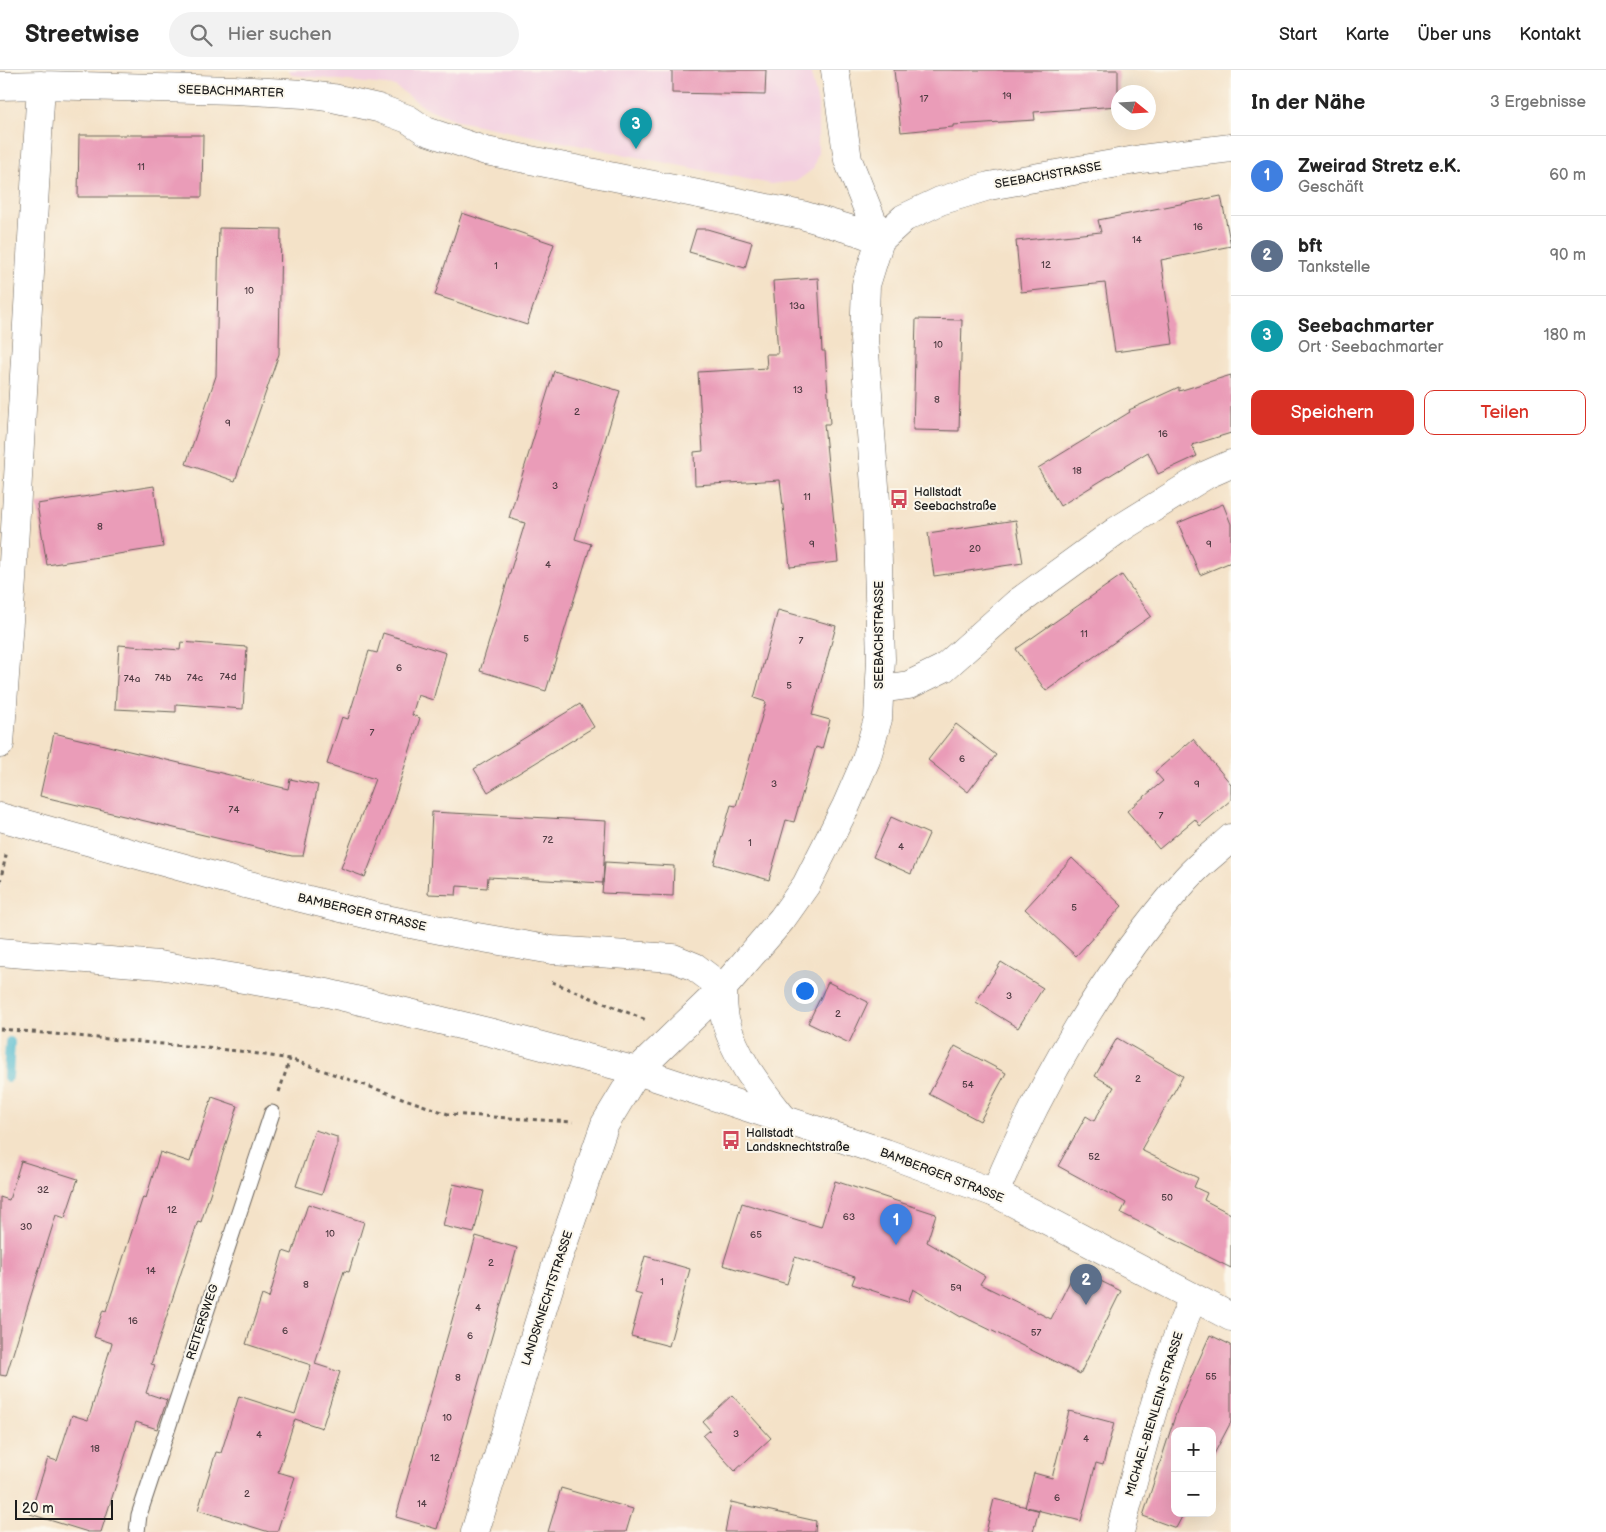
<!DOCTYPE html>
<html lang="de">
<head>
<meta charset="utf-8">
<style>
	:root { --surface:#fff; --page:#f2f2f2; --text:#222; --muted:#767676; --line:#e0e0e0; --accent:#d93025 }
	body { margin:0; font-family:"Balsamiq Sans",sans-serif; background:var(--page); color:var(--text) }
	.controls { position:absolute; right:15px; bottom:15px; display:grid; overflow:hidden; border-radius:10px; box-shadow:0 5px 20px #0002 }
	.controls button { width:45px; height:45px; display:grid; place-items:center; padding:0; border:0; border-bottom:1px solid var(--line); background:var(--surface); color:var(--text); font:25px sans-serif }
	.compass { position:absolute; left:1111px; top:15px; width:45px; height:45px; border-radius:50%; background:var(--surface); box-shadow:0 5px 20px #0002; rotate:108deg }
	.scale { position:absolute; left:15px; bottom:12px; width:98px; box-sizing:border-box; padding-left:5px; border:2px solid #1c1c1c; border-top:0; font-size:14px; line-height:18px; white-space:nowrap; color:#1c1c1c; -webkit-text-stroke:4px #fbf7ec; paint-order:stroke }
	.you { position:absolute; left:804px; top:920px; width:18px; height:18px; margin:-12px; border:4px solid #fff; border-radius:50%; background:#1a73e8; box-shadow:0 0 0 8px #1a73e833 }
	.badge { display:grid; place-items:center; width:32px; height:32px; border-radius:50%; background:var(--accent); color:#fff; font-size:16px; font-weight:700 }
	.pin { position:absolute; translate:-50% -41px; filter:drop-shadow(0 1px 2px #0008) }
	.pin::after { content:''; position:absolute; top:26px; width:18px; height:15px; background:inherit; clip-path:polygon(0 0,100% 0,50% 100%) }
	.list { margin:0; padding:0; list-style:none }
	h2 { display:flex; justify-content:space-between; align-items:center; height:65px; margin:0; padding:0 20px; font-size:21px }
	h2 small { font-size:16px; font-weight:400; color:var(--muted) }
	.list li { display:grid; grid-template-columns:32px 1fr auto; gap:15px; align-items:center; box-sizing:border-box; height:80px; padding:0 20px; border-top:1px solid var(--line) }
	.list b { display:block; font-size:19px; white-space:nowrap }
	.list p { margin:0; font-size:16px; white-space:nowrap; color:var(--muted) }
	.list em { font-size:16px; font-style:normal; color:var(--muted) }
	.actions { display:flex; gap:10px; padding:15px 20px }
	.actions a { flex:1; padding:11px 0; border:1px solid var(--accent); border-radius:10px; text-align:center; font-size:18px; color:var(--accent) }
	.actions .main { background:var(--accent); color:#fff }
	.icon { flex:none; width:28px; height:28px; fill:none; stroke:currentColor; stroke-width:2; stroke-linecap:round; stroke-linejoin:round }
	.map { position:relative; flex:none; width:1231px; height:1462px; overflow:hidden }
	header { display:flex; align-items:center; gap:30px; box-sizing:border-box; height:70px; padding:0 25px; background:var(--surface); border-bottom:1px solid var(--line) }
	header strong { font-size:24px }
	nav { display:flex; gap:28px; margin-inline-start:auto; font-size:18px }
	.search { width:350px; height:45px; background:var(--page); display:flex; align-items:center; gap:12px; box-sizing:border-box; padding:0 18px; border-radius:28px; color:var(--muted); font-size:19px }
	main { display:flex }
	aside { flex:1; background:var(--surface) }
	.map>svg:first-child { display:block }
</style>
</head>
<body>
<header>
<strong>Streetwise</strong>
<div class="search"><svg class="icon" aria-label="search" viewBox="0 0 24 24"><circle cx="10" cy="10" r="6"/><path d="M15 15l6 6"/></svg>Hier suchen</div>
<nav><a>Start</a><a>Karte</a><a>Über uns</a><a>Kontakt</a></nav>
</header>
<main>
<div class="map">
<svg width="1231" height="1462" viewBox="0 0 1231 1462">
	<rect width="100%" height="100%" fill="#fbf7ec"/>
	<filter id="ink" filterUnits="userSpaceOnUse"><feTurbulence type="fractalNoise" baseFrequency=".02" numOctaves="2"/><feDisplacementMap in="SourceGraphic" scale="10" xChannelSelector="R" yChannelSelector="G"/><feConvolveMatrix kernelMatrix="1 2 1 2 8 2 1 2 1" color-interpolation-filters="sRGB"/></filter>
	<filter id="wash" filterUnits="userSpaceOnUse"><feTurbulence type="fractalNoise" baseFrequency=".0096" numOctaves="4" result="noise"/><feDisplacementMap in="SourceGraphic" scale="20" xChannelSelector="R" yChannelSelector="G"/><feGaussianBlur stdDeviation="1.12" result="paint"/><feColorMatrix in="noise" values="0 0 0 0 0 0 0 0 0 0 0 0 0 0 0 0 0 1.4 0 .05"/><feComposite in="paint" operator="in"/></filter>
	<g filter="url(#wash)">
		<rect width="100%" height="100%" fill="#f4e2c8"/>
		<path fill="#f3cfe0" d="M289 0H810L818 34V82L813 99 797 111 771 114 458 51 424 37 395 16 292 5Z"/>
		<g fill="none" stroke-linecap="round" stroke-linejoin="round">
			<path stroke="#50b9cd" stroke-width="10" d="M8 1007 10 972"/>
		</g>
		<g id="blocks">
			<path fill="#ea9cb8" d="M672 0H766L765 25 672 23Z
				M894 0H1118V36L1034 42 1035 50 953 55V57L901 62Z
				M79 65H203L202 127H78Z
				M1221 126 1231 176 1161 190 1173 274 1115 282 1105 213 1021 222 1016 171 1101 162 1098 150Z
				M462 143 554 174 527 255 435 225Z
				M219 158 281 159 279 284 235 411 186 394 216 306Z
				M696 159H707L752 172 745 198 689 182Z
				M818 208 822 281H825L830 354H824L838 492 790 497 780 410 695 415 694 382 703 381 698 302 767 298 766 284H778L773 211Z
				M916 249 962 250 959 361 913 360Z
				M554 301 620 321 575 469 591 474 546 621 480 601 525 453 509 448Z
				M1231 305V363L1192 375 1197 386 1158 404 1148 382 1060 436 1038 398 1130 342 1129 340 1179 317V321Z
				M154 416 163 477 47 495 37 434Z
				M1223 434 1231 454V492L1200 505 1178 453Z
				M1016 450 1023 493 934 506 928 463Z
				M1122 505 1151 546 1046 621 1016 579Z
				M778 540 836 556 812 645 830 650 822 679 816 677 794 752 786 750 769 810 714 794 731 735 736 736 766 632 754 628Z
				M383 563 446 583 433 630 418 625 412 645 420 648 392 737 365 807 341 798 375 709 327 694 342 647 348 649 369 581 377 583Z
				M181 572 247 577 243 639 176 634V642L115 639 119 575 180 580Z
				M580 634 594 657 488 722 474 699Z
				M956 654 996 685 968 722 928 690Z
				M54 663 288 719 290 709 318 715 303 786H292L275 782 40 726Z
				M1193 669 1231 714V730L1200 756 1195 749 1159 779 1127 741 1163 711 1155 702Z
				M432 742 606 751 603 813 488 807 487 818 457 816 456 825 428 824Z
				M891 747 929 764 911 804 873 787Z
				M1072 788 1122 836 1076 886 1025 839Z
				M605 792 674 796 673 826 602 823Z
				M1001 892 1043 918 1018 958 976 932Z
				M828 912 868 932 849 973 808 953Z
				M1117 968 1183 1006 1141 1080 1198 1108 1194 1117 1207 1123 1204 1130 1231 1144V1198L1121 1143 1126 1133 1058 1096 1086 1046 1094 1051 1114 1017 1095 1006Z
				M955 976 1006 1003 980 1051 929 1024Z
				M212 1027 238 1036 201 1152 198 1151 151 1294 155 1295 146 1323 167 1330 157 1359 136 1352 101 1462H88L30 1444 48 1388 57 1391 72 1345 88 1350 112 1273 94 1267 103 1240 106 1241 143 1127 146 1128 160 1082 190 1092Z
				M315 1060 337 1067V1077L322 1124 296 1116Z
				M21 1091 78 1109 65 1148 56 1145 6 1306 0 1305V1127L9 1130Z
				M835 1111 936 1144 927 1172 985 1206 980 1214 1051 1249 1076 1199 1121 1221 1080 1304 962 1246 961 1247 913 1219 908 1232 852 1214 855 1206 795 1187 787 1214 723 1195 742 1133 821 1157Z
				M453 1114 484 1121 474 1163 443 1156Z
				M308 1134 364 1152 349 1202 344 1201 315 1294 340 1302 322 1358 295 1349 278 1402 295 1407 277 1462H269L198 1440 216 1382 221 1383 239 1326 295 1344 311 1295 246 1274 262 1225 269 1228 283 1181 292 1184Z
				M476 1166 517 1178 437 1459 396 1447Z
				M645 1186 690 1199 669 1276 631 1266 642 1225 635 1223Z
				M1210 1265 1231 1275V1352L1212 1388V1361H1175V1443H1184L1176 1458 1143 1446 1178 1337Z
				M732 1325 771 1368 735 1401 703 1366 710 1360 703 1352Z
				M1069 1341 1114 1353 1103 1395 1096 1393 1081 1451 1025 1437 1034 1403 1052 1408Z
				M561 1418 633 1439 626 1462H548Z
				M994 1429 1039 1440 1033 1462H986Z
				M731 1432 816 1451 815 1462H725Z"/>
		</g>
	</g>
	<g filter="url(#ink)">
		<use href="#blocks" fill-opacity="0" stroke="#686158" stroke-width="1"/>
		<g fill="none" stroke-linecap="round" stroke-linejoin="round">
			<g stroke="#686158" stroke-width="17">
				<path id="service" d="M137 1462 139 1445 272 1043"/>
			</g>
			<g stroke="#686158" stroke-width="29">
				<path id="minor" d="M835 0 848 90 880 170
					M0 16 41 15 234 20 304 24 333 28 378 38 408 49 426 61 486 81 802 145 856 161 880 170
					M880 619 909 615 944 598 1017 533 1116 461 1206 405 1231 394
					M0 674 12 510 41 15
					M0 747 225 809 381 848 460 864 552 880 673 888 695 897 723 918
					M723 918C723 928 723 939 725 949 736 989 758 1016 783 1048
					M995 1123C1040 1014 1107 898 1186 809 1199 794 1216 782 1231 768
					M475 1462 557 1192 605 1054 637 1001 723 918 782 849 806 815 846 736 866 690 878 649 881 589 876 430 864 269 866 215 880 170 904 148 940 131 989 116 1141 89 1231 78
					M1120 1462C1141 1383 1160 1303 1193 1228"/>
			</g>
			<g stroke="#686158" stroke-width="29">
				<path id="secondary" d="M0 882 159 895 327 923 493 963 637 1001 886 1083 995 1123 1231 1247"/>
			</g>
			<path stroke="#686158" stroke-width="3" stroke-dasharray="4 4" stroke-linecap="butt" d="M0 812 7 781
				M552 912 646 950
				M0 959 239 981 290 989 448 1044 573 1052
				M279 1022 290 989"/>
			<use href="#service" stroke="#fff" stroke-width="15"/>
			<use href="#minor" stroke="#fff" stroke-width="28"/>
			<use href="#secondary" stroke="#fff" stroke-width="28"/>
		</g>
	</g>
	<defs>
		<g id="bus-bare" transform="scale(1.5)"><path d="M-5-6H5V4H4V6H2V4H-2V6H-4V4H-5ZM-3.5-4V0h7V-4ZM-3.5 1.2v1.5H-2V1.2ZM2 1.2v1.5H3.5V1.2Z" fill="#d1495b" stroke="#fbf7ec" stroke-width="2.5" paint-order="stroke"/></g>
	</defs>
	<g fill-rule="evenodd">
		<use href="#bus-bare" x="899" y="429"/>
		<use href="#bus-bare" x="731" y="1070"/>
	</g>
	<g text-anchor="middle" stroke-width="4" stroke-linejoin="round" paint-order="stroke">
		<g font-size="10" fill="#503c43">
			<text x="1007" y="29">19</text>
			<text x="924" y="32">17</text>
			<text x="141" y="100">11</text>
			<text x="1198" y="160">16</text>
			<text x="1137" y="173">14</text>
			<text x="1046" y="198">12</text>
			<text x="496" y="199">1</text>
			<text x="249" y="224">10</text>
			<text x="797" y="239">13a</text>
			<text x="938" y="278">10</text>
			<text x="798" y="323">13</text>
			<text x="937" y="333">8</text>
			<text x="577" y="345">2</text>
			<text x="228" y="356">9</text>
			<text x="1163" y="367">16</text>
			<text x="1077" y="404">18</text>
			<text x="555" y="419">3</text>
			<text x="807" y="430">11</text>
			<text x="100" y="460">8</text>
			<text x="812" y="477">9</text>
			<text x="1209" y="477">9</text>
			<text x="975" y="482">20</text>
			<text x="548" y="498">4</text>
			<text x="1084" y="567">11</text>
			<text x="526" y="572">5</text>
			<text x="801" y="574">7</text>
			<text x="399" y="601">6</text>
			<text x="228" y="610">74d</text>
			<text x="163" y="611">74b</text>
			<text x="195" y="611">74c</text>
			<text x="132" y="612">74a</text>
			<text x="789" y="619">5</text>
			<text x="372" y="666">7</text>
			<text x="962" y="692">6</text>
			<text x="774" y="717">3</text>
			<text x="1197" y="717">9</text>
			<text x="234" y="743">74</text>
			<text x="1161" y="749">7</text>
			<text x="548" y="773">72</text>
			<text x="750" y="776">1</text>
			<text x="901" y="780">4</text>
			<text x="1074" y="841">5</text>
			<text x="1009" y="929">3</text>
			<text x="838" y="947">2</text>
			<text x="1138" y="1012">2</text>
			<text x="968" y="1018">54</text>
			<text x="1094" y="1090">52</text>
			<text x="43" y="1123">32</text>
			<text x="1167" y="1131">50</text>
			<text x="172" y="1143">12</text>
			<text x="849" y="1150">63</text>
			<text x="26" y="1160">30</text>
			<text x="330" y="1167">10</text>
			<text x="756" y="1168">65</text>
			<text x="491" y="1196">2</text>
			<text x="151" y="1204">14</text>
			<text x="662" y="1215">1</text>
			<text x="306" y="1218">8</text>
			<text x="956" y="1221">59</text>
			<text x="478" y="1241">4</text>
			<text x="133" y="1254">16</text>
			<text x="285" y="1264">6</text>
			<text x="1036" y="1266">57</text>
			<text x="470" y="1269">6</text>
			<text x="1211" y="1310">55</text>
			<text x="458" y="1311">8</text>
			<text x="447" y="1351">10</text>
			<text x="736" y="1367">3</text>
			<text x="259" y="1368">4</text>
			<text x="1086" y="1372">4</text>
			<text x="95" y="1382">18</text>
			<text x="435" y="1391">12</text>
			<text x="247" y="1427">2</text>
			<text x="1057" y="1431">6</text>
			<text x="422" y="1437">14</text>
		</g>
		<g font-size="12" fill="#1c1c1c" stroke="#fbf7ec">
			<text transform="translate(231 21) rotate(2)" y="4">SEEBACHMARTER</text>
			<text transform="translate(1048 105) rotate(-10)" y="4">SEEBACHSTRASSE</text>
			<text transform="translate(879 565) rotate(-90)" y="4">SEEBACHSTRASSE</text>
			<text transform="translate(362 842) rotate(13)" y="4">BAMBERGER STRASSE</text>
			<text transform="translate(942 1105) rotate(21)" y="4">BAMBERGER STRASSE</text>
			<text transform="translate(547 1228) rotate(-72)" y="4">LANDSKNECHTSTRASSE</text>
			<text transform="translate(202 1252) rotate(-72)" y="4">REITERSWEG</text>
			<text transform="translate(1154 1344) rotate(-73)" y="4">MICHAEL-BIENLEIN-STRASSE</text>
		</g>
		<g font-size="12" fill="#1c1c1c" stroke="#fbf7ec" text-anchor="start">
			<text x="914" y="426">Hallstadt<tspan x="914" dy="14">Seebachstraße</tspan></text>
			<text x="746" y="1067">Hallstadt<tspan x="746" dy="14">Landsknechtstraße</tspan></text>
		</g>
	</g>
</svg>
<div class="controls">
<button>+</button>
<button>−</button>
</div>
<svg class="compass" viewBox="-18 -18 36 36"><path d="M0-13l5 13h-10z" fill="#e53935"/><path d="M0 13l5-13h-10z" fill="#767676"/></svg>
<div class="scale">20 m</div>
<div class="you"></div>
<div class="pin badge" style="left:896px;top:1175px;background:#3f7fe0">1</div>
<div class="pin badge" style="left:1086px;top:1235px;background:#5c6f8a">2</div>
<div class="pin badge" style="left:636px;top:79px;background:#0f9aa8">3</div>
</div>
<aside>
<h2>In der Nähe<small>3 Ergebnisse</small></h2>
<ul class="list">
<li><span class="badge" style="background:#3f7fe0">1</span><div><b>Zweirad Stretz e.K.</b><p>Geschäft</p></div><em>60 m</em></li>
<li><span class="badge" style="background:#5c6f8a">2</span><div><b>bft</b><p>Tankstelle</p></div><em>90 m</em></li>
<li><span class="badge" style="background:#0f9aa8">3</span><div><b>Seebachmarter</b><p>Ort · Seebachmarter</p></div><em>180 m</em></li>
</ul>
<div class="actions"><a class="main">Speichern</a><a>Teilen</a></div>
</aside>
</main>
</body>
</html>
